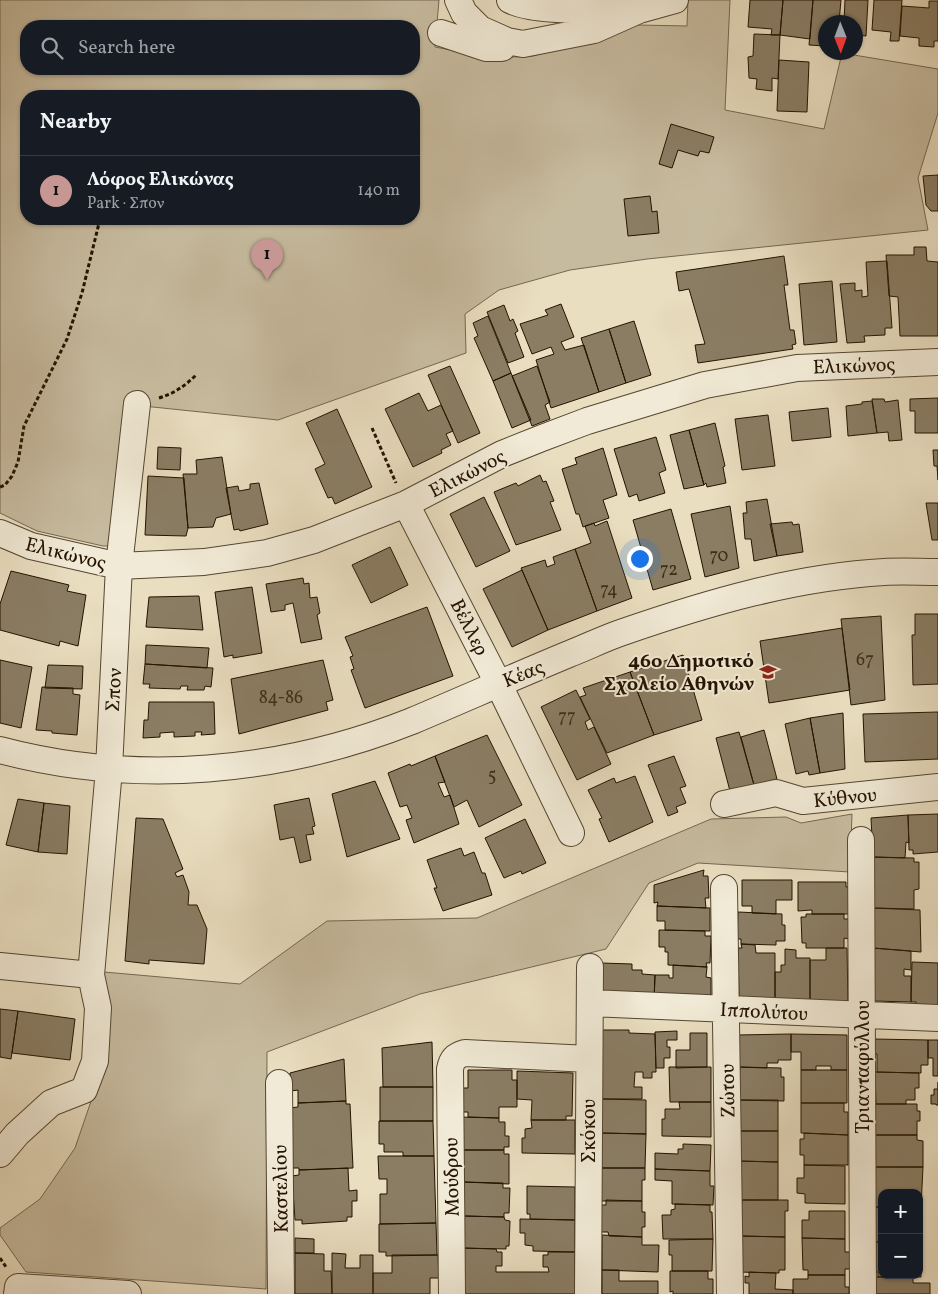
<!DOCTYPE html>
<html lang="en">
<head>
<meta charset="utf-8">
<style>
	:root { --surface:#171b24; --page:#242831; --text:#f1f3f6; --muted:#9ea1a6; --line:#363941; --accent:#c59692 }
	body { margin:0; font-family:Vollkorn,serif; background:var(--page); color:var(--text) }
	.controls { position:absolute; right:15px; bottom:15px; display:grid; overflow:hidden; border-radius:10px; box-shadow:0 1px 4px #0004 }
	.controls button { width:45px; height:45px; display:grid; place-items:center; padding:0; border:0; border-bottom:1px solid var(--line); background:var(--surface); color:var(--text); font:25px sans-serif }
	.compass { position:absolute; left:818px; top:15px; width:45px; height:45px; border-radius:50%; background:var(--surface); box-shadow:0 1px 4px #0004; rotate:179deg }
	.you { position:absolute; left:639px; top:558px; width:18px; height:18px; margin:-12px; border:4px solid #fff; border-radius:50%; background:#1a73e8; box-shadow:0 0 0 8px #1a73e833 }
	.badge { display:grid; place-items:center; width:32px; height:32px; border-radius:50%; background:var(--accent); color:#111; font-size:16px; font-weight:700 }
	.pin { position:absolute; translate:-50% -41px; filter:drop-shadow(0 1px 2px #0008) }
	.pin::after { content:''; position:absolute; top:26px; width:18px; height:15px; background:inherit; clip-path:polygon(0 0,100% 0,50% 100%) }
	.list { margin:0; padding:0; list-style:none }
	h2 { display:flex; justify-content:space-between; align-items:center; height:65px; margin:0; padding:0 20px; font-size:21px }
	h2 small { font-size:16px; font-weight:400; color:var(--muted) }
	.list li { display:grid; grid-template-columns:32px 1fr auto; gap:15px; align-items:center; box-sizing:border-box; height:70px; padding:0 20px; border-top:1px solid var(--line) }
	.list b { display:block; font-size:19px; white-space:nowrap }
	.list p { margin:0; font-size:16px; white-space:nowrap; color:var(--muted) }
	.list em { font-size:16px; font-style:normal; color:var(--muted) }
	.icon { flex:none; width:28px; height:28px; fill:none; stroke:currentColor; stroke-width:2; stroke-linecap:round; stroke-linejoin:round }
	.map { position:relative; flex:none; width:938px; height:1294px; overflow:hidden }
	.search { position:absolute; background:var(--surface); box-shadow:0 1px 4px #0004; left:20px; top:20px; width:400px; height:55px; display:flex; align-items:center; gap:12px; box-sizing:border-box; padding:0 18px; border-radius:20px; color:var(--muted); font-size:19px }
	.panel { position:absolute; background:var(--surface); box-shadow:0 1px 4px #0004; left:20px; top:90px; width:400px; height:135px; border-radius:20px }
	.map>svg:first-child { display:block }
</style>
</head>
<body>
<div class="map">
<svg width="938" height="1294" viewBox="0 0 938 1294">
	<rect width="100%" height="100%" fill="#e9dec0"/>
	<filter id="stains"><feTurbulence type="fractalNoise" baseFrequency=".004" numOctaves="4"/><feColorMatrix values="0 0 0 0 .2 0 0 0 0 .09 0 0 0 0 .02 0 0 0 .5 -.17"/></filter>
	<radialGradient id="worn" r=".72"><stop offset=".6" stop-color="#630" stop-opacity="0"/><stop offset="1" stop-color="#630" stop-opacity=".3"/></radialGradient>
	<path fill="#c7bb9f" stroke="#756750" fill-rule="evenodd" d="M0 0H439L435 47 492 58 533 56 574 45 638 25 687 26 688 0H730L725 110 824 129 842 53 938 69V113L918 178 928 230 647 259 570 270 499 290 465 314 466 353 278 420 143 406 132 546H103L37 531 0 513ZM26 26H414V69H26ZM26 96H414V219H26Z
		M852 814 850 872 698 863 649 883 606 949 420 994 267 1052 266 1289 26 1272 0 1235V1228L40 1199 75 1148 100 1075 104 972 240 984 327 921 477 918 711 819 786 817 801 823Z"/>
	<path fill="#8a7d64" stroke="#231300" d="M750 0H783L780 35H771L772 29 748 27Z
		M783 0H813L810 39 780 35Z
		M813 0H841L839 22H826V46L809 45Z
		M845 0H868L866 36 856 35V22H844Z
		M874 0H902L899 41H890L891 32 872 30Z
		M929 1H938V41H934V47L919 46V38L900 36 902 6 929 8Z
		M754 34 780 35 778 79 772 78V91L756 89 757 79 749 78 748 57 753 56Z
		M779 60 809 62 807 112 777 111Z
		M671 124 714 137 709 153 700 151 698 156 678 150 672 168 659 164Z
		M938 175V211H931L926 205 923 176Z
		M650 196 652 212 657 211 659 233 628 236 624 199Z
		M914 247H926L927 261 938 262V336H900L898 297 889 296 886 255H914Z
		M784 256 788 285H784L790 330H794L796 344 792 345 793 349 698 363 695 345 705 344 689 289 679 291 676 272Z
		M887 261 892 328H885V335L864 336 865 342 847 343 840 284 855 283V291L862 290V297L868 296 866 262Z
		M832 281 837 342 804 345 799 284Z
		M561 304 574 337 561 342 565 350 584 345 599 392 551 408 536 360 554 354 551 347 532 354 520 324 548 315 545 310Z
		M504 305 510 321 513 319 518 331 515 333 524 357 508 363 487 312Z
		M488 316 511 373 493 381 474 338 478 336 473 323Z
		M634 321 651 375 626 383 609 329Z
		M609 329 626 383 599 392 581 338Z
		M450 366 480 433 458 443 428 375Z
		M537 366 550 402 545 405 550 419 532 426 512 376Z
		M511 373 531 420 512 428 493 381Z
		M419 393 428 411 441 405 453 431 446 434 451 445 441 450 442 453 413 467 385 409Z
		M938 398V433H915V411H910V399Z
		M872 399H884L885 402 898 400 902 440 889 441 888 432 877 433Z
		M872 401 877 433 848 436 846 406 862 404V402Z
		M828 408 831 437 792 441 789 412Z
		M337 409 372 487 335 504 332 497 328 498 315 469 325 464 306 423Z
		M768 415 775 466 742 470 735 419Z
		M715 423 725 466 723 467 726 483 707 487 706 483 704 485 689 430Z
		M689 430 704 485 684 489 670 435Z
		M656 437 666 470 659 473 665 493 639 501 637 494 629 497 614 449Z
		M158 447 181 448 180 470 157 469Z
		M603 448 617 495 603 500 609 518 583 527 579 514H576L562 469 577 464 575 458Z
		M933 450H938V480L937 466H934Z
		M222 457 231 514 216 518 213 527 188 528 183 474H197L196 460Z
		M540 475 543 482 546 481 554 501 550 502 561 530 516 545 494 492 516 483 518 486Z
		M148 476 184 478 188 528 186 536 145 535Z
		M259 483 268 524 240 531 239 529 234 530 226 488 238 486 239 491 250 489V484Z
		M484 497 510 551 476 567 450 514Z
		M767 499 777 556 754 561 751 539H745L743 513H747L746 502Z
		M926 503H938V540H932Z
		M730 506 739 568 705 577 691 514Z
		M671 509 691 579 653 590 633 520Z
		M607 521 632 598 597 611 575 549 591 543 585 526 594 523 595 526Z
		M792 522 793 525 799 524 803 552 777 556 770 524Z
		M390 547 408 585 371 603 352 565Z
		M575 549 597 611 548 630 521 568 545 560 547 567 555 564 553 557Z
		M522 570 548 630 512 647 483 589Z
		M11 571 69 585 67 591 86 595 78 646 60 641 59 646 0 630V604Z
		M303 578 304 584 309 583 310 598 317 597 320 613 317 615 322 639 301 643 293 603 285 605V610L271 612 266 584Z
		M252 587 262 653 233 658V655L224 657 215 592Z
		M199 596 203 630 146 627 149 597Z
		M427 607 453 676 365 708 351 670 354 669 350 657 353 656 345 637Z
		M915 614H938V684L913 685 912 635H915Z
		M881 616 885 700 851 705 841 619Z
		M842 628 850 690 769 703 760 641Z
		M146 645 209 648 207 668 145 664Z
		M683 655 702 720 654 735 630 672Z
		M0 660 32 667 21 728 0 723Z
		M323 660 333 700 326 702 328 710 239 734 231 679Z
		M145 664 213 668 211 687 205 686 204 690H187L188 686H181L180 689 149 688 150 684H143Z
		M48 665 83 666 82 689 45 688Z
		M630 672 654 735 607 753 580 697 586 695 583 688Z
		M42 687 73 688V694L80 695 77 735 52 733V731L36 730Z
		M576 690 590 719 585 722 588 730 594 727 611 764 577 780 541 707Z
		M149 702H214L215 734 201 735 202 732H195V736L174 737V732L160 733V737L143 738 144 720H148Z
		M938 712V759L865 762 863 714Z
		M843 713 845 769 820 773 810 718Z
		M810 718 820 773 809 775 808 771 796 774 785 724Z
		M764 730 777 779 754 785 741 737Z
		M739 732 754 785 730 791 716 738Z
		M487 735 522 805 479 827 467 800 454 807 435 756Z
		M435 756 445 782 438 783 444 797 450 795 459 824 414 843 406 820 412 818 407 805 400 807 388 773 410 764 411 766Z
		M674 756 686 786 680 788 686 803 676 807 678 812 668 816 648 765Z
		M635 776 653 822 609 842 599 819 602 818 588 790 614 778 616 783Z
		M375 781 400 839 347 857 332 794Z
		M309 798 315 826 312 827 314 834 306 835 311 860 300 863 294 837 280 840 274 805Z
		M18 799 44 803 38 852 6 845Z
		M44 803 70 806 67 854 38 852Z
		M938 814V852L913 854V850H909L908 815Z
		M908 815 909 843 906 842 905 858 873 857 871 818Z
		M136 818 163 819 183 869 175 873 177 877 183 875 189 892 188 905H197L207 929 204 964 149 960V964L125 961Z
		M525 819 546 863 522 874 521 871 504 878 485 838Z
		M461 848 464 856 474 852 482 873H485L492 895 443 911 434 888H437L427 860Z
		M873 857 914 858V862H919V889L914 890V909L873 908Z
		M704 870 703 876H708L709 898H705L706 908 657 906 658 902 654 903V885Z
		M742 880H792V900H776V914L752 913V906H742Z
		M798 882H846V887H850V914H812V910L798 911Z
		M657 906 710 908V931L665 930V921H657Z
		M873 908 920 910 921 952 873 948Z
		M738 912 782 914V925H785V941H776V945L741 944V939H737Z
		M806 914H844V919H849V939L844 938V948H806V943H802L801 917H806Z
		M659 930 705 931V936H711L710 963H706L707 967 668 965V952H665V947H659Z
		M741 944 755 945 756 953H775V1001L739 999 738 948H742Z
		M826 948H847L848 1004 810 1001V960H826Z
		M873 948 911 951V970L904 969V976H911V1002L874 1001Z
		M785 949 796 950V958H810V1001H775V972H781V965H785Z
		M912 962 938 963V1008H916V1002H911Z
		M601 963 632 964V970H642V974L655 975 654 1001 601 999Z
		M673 965 707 967 706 977 711 978V1000L654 1001 655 975H669V978H673Z
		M0 1009 18 1011 11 1059 0 1057Z
		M18 1011 75 1019 70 1060 12 1053Z
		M602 1030H629V1033L655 1034 656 1072H652V1078H643V1072H635L634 1087H642V1099H602Z
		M677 1031V1040H667V1047H670V1058H664V1068H656L655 1032Z
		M690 1033H707V1067L676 1068V1050H690Z
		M791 1034V1060H778V1063H767V1068L737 1067V1035Z
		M791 1034 847 1035V1070H831V1066H816V1070H801V1052H791Z
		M873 1039 928 1040V1065H921V1073L877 1072V1054H873Z
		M928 1040H938V1076H933V1058H928Z
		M432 1042 433 1087H383L382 1048Z
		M344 1059 346 1101 298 1103V1090L291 1091 290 1073Z
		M669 1067H711V1102H670Z
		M740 1067 781 1068V1077H784V1101L737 1100Z
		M468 1070H512V1080H517V1107H499V1118L468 1117V1112H462V1088H468Z
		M801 1070H847V1103H801Z
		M517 1071 573 1073 572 1116H566V1120H531L532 1100 517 1099Z
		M875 1072 919 1073V1088H915V1100H906V1104H876Z
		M938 1082V1105H936V1104H931V1095H934V1089H938Z
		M380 1087H433V1121H380Z
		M602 1099 646 1100V1134L601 1133Z
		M737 1100H778V1131H737Z
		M346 1101V1104H350L353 1168 299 1170V1168H291L289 1108 298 1107V1103Z
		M679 1102H711V1137L662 1136V1119H665V1109H680Z
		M801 1103H844V1112H848V1135L801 1133Z
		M873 1104H917V1111H920V1121H917V1135H873Z
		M459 1117 499 1118V1122H505V1136H509V1147H504V1150H463Z
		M531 1120H575V1154L522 1153V1138H525V1129L532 1128Z
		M379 1121H433L434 1156H403V1152H384V1144H379Z
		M737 1131H778V1162L737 1161Z
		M601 1133 646 1134 645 1168H600Z
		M804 1133 848 1135V1165H804V1155H800V1139H804Z
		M873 1135H917V1140L923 1141V1167H873Z
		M683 1144 711 1145 710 1171 655 1169V1153L678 1154V1149H683Z
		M463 1150H504V1154H509V1184L464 1182Z
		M378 1156H434L436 1223 380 1224V1194H387V1179H379Z
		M737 1161 778 1162V1200H737Z
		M804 1165 845 1166V1204L805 1203V1194L797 1193V1178H804Z
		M873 1167H923L921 1207H919V1193H882V1207H873Z
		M348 1168 349 1191 357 1190V1201H352V1217H347V1221L302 1224V1220H295L292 1176 299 1175V1170Z
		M600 1168H645V1180H642V1201H600Z
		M655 1169 710 1171V1186H714L713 1205 672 1204V1181L655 1180Z
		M464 1182 503 1183V1188H510L509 1213H504V1217L464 1216Z
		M527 1186 575 1187V1220L530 1219V1214H527Z
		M606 1200 642 1201V1212H645V1227H642V1237L609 1236 608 1232H601V1205H606Z
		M742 1200H788V1211H785V1237L742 1236V1228H736L737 1203H742Z
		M675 1204 710 1205V1212H712L713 1239H663L662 1215H671V1210L675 1209Z
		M873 1207H882V1242H873Z
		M919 1207H921V1243H919Z
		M809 1211H845V1239L802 1238V1220H809Z
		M464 1216 504 1217 505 1220 510 1221 509 1246H506V1249L461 1248Z
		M520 1219 575 1220V1252L533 1251V1246L525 1245V1233H520Z
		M436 1223 437 1255 386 1256V1252H379V1224Z
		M602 1235 642 1237V1245H659L658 1272 602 1270Z
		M739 1236 785 1237V1270H779V1273L738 1272Z
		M295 1238 314 1239V1253H295Z
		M802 1238 845 1239V1252H850V1269H845V1275H808V1270H803Z
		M713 1239 712 1271H672V1255H669V1240Z
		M873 1242H882V1275H919V1249H921V1277H878V1272H873Z
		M461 1248 496 1249 497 1252H502V1266H496V1272H549L548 1267H543V1255H548V1252H575V1294H462Z
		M295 1253 324 1254V1271H331L332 1294H295Z
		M332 1253 346 1254 345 1268H360V1255H373V1294H332Z
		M392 1255H438L439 1278H430V1294H373V1273H392Z
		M602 1270H619V1281H658V1294H602Z
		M670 1271H708V1279H713V1294H673V1291L670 1292Z
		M749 1272 776 1273 775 1289 793 1290V1294H749V1283H745V1276L749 1277Z
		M808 1275H845V1287H849V1294H793V1279H808Z
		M874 1277H913V1283H930V1294H874Z"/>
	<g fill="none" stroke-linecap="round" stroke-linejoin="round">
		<g stroke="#544630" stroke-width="28">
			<path id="minor" d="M458 0 464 13 480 29 507 41 523 44 594 30 639 10 675 0
				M510 0C535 13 601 9 631 10
				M441 33 486 48H502
				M406 504 498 683 571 833
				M0 533 31 546 119 566 204 562 267 553 314 540 406 504 502 454 542 438 587 421 705 385 797 368 938 362
				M0 750C136 786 281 773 412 721 464 699 516 676 569 654 587 647 605 638 623 632 707 603 795 577 884 572 902 571 920 572 938 572
				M724 804 776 793 803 801 938 787
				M861 840 863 1294
				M724 888 730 1294
				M0 966 91 975
				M590 1003 938 1018
				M279 1083 281 1294
				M0 1154 17 1134 51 1103 84 1090 95 1061 98 1008 91 975 109 769 119 566 137 404
				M17 1294 18 1287 128 1294
				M452 1294 450 1069C452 1059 455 1056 465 1053L589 1059
				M588 1294 590 967"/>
		</g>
		<path stroke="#231300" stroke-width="3" stroke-dasharray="4 2.5" stroke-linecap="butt" d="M159 398C173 394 185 386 196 375
			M372 428 396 483
			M0 487 5 485 12 476 18 462 24 426 67 339 82 293 100 219
			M0 1258 6 1267"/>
		<use href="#minor" stroke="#f1ead6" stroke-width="26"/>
	</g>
	<defs>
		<g id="school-bare" transform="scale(1.35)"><path d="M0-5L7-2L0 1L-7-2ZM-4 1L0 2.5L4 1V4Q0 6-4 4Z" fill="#8f2418" stroke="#f1ead6" stroke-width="2.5" paint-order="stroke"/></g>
	</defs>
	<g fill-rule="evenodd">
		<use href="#school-bare" x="768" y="672"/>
	</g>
	<g text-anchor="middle" stroke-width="4" stroke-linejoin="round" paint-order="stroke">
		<g font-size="18" fill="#3d2e19">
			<text x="719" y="561">70</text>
			<text x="669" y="575">72</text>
			<text x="609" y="595">74</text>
			<text x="865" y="665">67</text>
			<text x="281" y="703">84-86</text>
			<text x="567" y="722">77</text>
			<text x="492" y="781">5</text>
		</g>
		<g font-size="20" fill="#231300" stroke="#f1ead6">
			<text transform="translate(854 365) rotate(-2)" y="7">Ελικώνος</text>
			<text transform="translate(467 473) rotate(-27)" y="7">Ελικώνος</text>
			<text transform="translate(66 553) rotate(14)" y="7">Ελικώνος</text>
			<text transform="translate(470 627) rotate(63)" y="7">Βέλλερ</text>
			<text transform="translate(523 673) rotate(-22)" y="7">Κέας</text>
			<text transform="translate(113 690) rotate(-87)" y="7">Σπον</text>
			<text transform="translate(845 797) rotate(-6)" y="7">Κύθνου</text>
			<text transform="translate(764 1011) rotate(3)" y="7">Ιππολύτου</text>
			<text transform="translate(862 1067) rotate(-90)" y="7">Τριανταφύλλου</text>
			<text transform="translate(727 1091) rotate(-91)" y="7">Ζώτου</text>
			<text transform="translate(588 1131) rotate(-90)" y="7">Σκόκου</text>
			<text transform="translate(451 1177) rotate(-91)" y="7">Μούδρου</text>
			<text transform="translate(280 1189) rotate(-91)" y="7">Καστελίου</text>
		</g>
		<g font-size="20" font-weight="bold" fill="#231300" stroke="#f1ead6" text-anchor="end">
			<text x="754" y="667">46ο Δημοτικό<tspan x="754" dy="23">Σχολείο Αθηνών</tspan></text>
		</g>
	</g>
	<rect width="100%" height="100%" filter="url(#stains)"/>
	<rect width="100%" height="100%" fill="url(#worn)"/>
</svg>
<div class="controls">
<button>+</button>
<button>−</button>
</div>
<svg class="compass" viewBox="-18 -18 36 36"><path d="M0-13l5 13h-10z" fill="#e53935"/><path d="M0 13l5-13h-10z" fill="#9ea1a6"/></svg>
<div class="you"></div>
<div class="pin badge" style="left:267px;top:280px">1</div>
<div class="search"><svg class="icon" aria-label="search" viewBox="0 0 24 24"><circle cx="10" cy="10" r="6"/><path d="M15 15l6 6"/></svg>Search here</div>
<section class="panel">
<h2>Nearby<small></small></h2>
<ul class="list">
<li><span class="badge">1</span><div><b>Λόφος Ελικώνας</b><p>Park · Σπον</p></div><em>140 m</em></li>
</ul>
</section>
</div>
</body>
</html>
